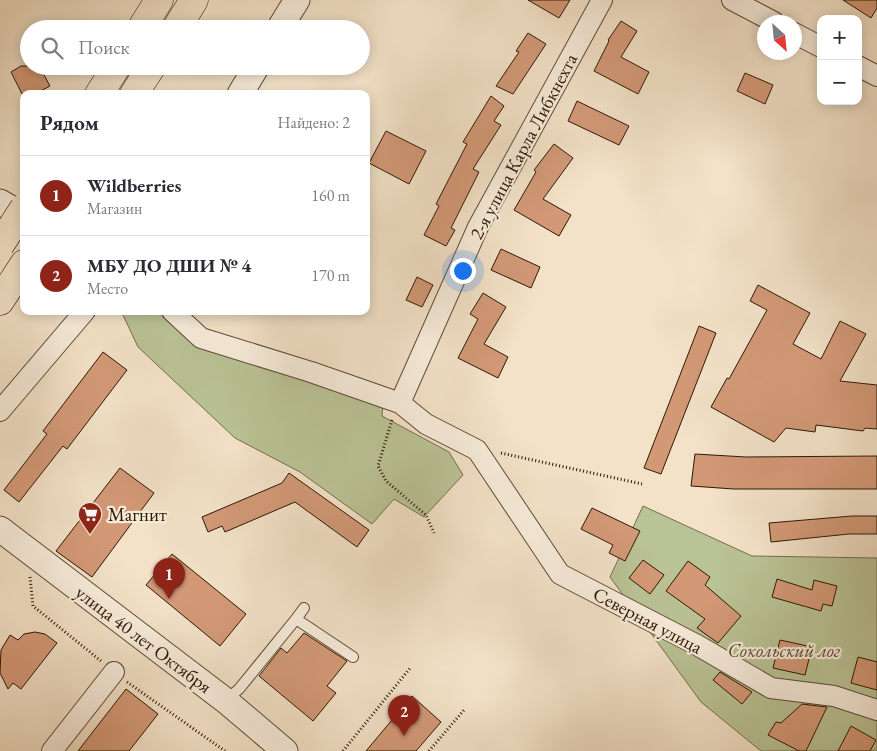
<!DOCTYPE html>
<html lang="ru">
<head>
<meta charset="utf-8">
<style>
	:root { --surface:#fff; --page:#f7f7f7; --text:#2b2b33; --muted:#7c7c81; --line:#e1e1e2; --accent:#8f2418 }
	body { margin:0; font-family:"EB Garamond",serif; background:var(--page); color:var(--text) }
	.controls { position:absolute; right:15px; top:15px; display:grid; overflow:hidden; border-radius:10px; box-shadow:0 2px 12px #0003 }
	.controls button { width:45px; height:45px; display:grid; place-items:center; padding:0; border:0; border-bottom:1px solid var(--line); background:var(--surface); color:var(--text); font:25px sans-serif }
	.compass { position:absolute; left:757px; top:15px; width:45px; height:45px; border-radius:50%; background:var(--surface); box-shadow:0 2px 12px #0003; rotate:153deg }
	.you { position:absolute; left:462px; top:270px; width:18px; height:18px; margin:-12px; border:4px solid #fff; border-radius:50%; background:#1a73e8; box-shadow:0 0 0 8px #1a73e833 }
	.badge { display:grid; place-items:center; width:32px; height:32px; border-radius:50%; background:var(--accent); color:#fff; font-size:16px; font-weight:700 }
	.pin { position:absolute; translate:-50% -41px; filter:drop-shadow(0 1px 2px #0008) }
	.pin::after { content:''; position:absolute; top:26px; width:18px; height:15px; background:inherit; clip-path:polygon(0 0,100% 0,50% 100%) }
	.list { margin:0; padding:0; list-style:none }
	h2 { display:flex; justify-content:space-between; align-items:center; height:65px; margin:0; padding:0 20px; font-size:21px }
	h2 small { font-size:16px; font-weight:400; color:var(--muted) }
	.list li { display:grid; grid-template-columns:32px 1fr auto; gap:15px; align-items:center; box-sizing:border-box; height:80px; padding:0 20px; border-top:1px solid var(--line) }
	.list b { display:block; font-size:19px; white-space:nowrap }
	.list p { margin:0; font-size:16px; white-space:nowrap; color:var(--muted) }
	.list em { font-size:16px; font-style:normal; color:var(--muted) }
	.icon { flex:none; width:28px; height:28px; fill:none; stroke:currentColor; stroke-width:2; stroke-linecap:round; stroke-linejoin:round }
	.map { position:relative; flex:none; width:877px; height:751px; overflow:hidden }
	.search { position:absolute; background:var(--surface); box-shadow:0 2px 12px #0003; left:20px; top:20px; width:350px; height:55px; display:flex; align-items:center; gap:12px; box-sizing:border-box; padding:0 18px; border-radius:28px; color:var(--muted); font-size:19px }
	.panel { position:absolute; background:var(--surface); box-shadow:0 2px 12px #0003; left:20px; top:90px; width:350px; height:225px; border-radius:10px }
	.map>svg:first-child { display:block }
</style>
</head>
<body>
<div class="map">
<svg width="877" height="751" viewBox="0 0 877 751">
	<rect width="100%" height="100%" fill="#f3e2c8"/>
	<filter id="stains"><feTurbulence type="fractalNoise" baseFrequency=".004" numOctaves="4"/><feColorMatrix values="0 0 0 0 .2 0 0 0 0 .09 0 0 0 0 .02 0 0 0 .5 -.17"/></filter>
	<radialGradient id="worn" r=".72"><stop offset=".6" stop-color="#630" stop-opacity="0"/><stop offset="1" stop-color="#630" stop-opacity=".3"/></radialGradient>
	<path fill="#bac396" stroke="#746e4c" d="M126 311H160L198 344 383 403 382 416 449 452 463 475 424 517 394 499 372 524 300 472 235 438 138 347 123 315Z
		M643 506 752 556 877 558V751H761L701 702 610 577Z"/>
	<path fill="#d39977" stroke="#2d1803" d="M528 0H570L559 18Z
		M843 0H877V8L871 18Z
		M621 21 637 31 621 57 649 72 638 94 594 71 609 41 608 40Z
		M528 33 546 44 513 94 496 86 519 52 516 51Z
		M21 66H39L50 86 35 94H22L11 72Z
		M745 73 773 85 765 104 737 91Z
		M491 96 504 106 494 121 501 125 473 169 479 172 451 228 455 230 446 246 424 235 439 206 436 204 467 144 463 142Z
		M577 101 629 126 619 145 568 121Z
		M386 131 426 151 409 184 369 163Z
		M554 144 573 158 543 199 571 215 559 236 514 210 536 172 534 170Z
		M501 249 540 267 531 288 491 270Z
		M417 277 433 285 422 307 406 300Z
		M758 285 810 313 793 344 821 359 840 321 866 334 840 381 877 385V429L865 428 863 431 816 425 815 432 786 428 774 442 711 407 727 378 729 379 767 310 750 301Z
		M483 293 506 307 484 344 508 357 498 378 458 358 478 319 470 314Z
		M699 326 716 333 661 474 644 468Z
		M103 352 127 370 67 449 63 446 19 502 4 490 47 434 43 431Z
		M695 454 746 457 877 456V489H734L691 486Z
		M120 468 154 493 92 577 56 551Z
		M289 473 369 530 357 547 295 502 225 532 222 526 208 532 202 517 282 483Z
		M592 508 640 531 625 561 609 553 613 545 581 529Z
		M852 516H877V534H849L771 542 769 523Z
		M172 554 246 614 220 646 146 585Z
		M643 560 664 575 650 594 629 578Z
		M688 561 710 577 705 585 741 616 718 643 697 628 705 619 666 591Z
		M777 579 812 590 814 580 837 586 832 606 823 604 821 611 772 597Z
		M35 632 45 634 57 643 21 689 13 683 8 689 0 673 1 650 10 635 18 640 24 634Z
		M304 633 347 661 327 686 336 693 313 721 259 676 281 648 287 653Z
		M780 640 812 647 805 675 773 668Z
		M858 657 877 662V690L851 683Z
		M720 672 752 692 742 704 713 680Z
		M126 689 158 714 129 751H78Z
		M412 696 441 722 416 751H366Z
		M802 704 827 707 806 751H799L768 735 776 722 781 723Z
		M851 726 876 740 870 751H838Z"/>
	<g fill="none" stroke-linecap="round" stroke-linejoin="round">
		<g stroke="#5e4a34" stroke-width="12">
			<path id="service" d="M296 619 304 608
				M226 700 239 689 296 619 353 657"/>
		</g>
		<g stroke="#5e4a34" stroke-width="22">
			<path id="minor" d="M732 0 774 22
				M794 33 821 47
				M858 66 877 76
				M172 311 201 338 311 372 400 403 426 424 477 450 560 574 697 645 771 688 834 696 877 710
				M400 403 478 227 602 0
				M0 411 85 311
				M52 751 114 672"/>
		</g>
		<g stroke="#5e4a34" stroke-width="27">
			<path id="tertiary" d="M279 29 297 0
				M240 94 257 66
				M0 202 24 216
				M0 529 226 701 285 751"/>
		</g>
		<g stroke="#2d1803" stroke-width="29">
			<path id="primary" d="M141 29 159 0
				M176 29 194 0
				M99 94 117 66
				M134 94 152 66
				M0 301 24 264"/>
		</g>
		<path stroke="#2d1803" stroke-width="3" stroke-dasharray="1 2.5" stroke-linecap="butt" d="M392 420 378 466 386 481 426 515 434 533
			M501 453 642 484
			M30 577 33 606 101 661
			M127 682 225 751
			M343 751 411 667
			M429 751 464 710"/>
		<use href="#service" stroke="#f7ecdb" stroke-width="10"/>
		<use href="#minor" stroke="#f7ecdb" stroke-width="20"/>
		<use href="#tertiary" stroke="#f7ecdb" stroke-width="25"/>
		<use href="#primary" stroke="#f3e2c8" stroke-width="28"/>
		<g stroke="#2d1803" stroke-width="29" stroke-linecap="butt">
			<path id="primary-bridge" d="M0 245 24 208"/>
		</g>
		<use href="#primary-bridge" stroke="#f3e2c8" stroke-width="28"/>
	</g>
	<defs>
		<g id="supermarket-pin" transform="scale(1.25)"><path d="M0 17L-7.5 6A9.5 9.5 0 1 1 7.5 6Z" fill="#8f2418" stroke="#f7ecdb"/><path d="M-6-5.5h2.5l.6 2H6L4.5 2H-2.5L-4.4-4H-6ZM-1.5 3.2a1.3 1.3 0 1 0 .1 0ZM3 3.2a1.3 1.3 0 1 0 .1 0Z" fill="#fff"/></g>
	</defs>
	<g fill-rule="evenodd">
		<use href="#supermarket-pin" x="90" y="514"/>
	</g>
	<g text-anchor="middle" stroke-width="4.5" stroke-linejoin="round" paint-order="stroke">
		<g font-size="19" fill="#2d1803" stroke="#f7ecdb">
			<text transform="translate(523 146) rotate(-62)" y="7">2-я улица Карла Либкнехта</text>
			<text transform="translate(648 620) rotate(28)" y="7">Северная улица</text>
			<text transform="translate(144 639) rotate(37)" y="7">улица 40 лет Октября</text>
		</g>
		<g font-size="19" fill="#2d1803" stroke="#f7ecdb" text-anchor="start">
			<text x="108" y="521">Магнит</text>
		</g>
		<g font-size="19" font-style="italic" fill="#574b2f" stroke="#f7ecdb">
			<text x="784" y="657">Сокольский лог</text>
		</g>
	</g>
	<rect width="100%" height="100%" filter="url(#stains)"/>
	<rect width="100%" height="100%" fill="url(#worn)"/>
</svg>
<div class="controls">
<button>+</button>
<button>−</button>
</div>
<svg class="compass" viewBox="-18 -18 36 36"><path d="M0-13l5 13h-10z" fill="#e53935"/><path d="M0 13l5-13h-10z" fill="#7c7c81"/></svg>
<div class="you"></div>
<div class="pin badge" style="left:169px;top:599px">1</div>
<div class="pin badge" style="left:404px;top:736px">2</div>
<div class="search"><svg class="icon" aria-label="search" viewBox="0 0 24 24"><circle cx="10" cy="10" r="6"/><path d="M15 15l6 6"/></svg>Поиск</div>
<section class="panel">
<h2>Рядом<small>Найдено: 2</small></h2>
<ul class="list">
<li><span class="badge">1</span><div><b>Wildberries</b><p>Магазин</p></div><em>160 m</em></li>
<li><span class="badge">2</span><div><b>МБУ ДО ДШИ № 4</b><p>Место</p></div><em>170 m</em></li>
</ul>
</section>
</div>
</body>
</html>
